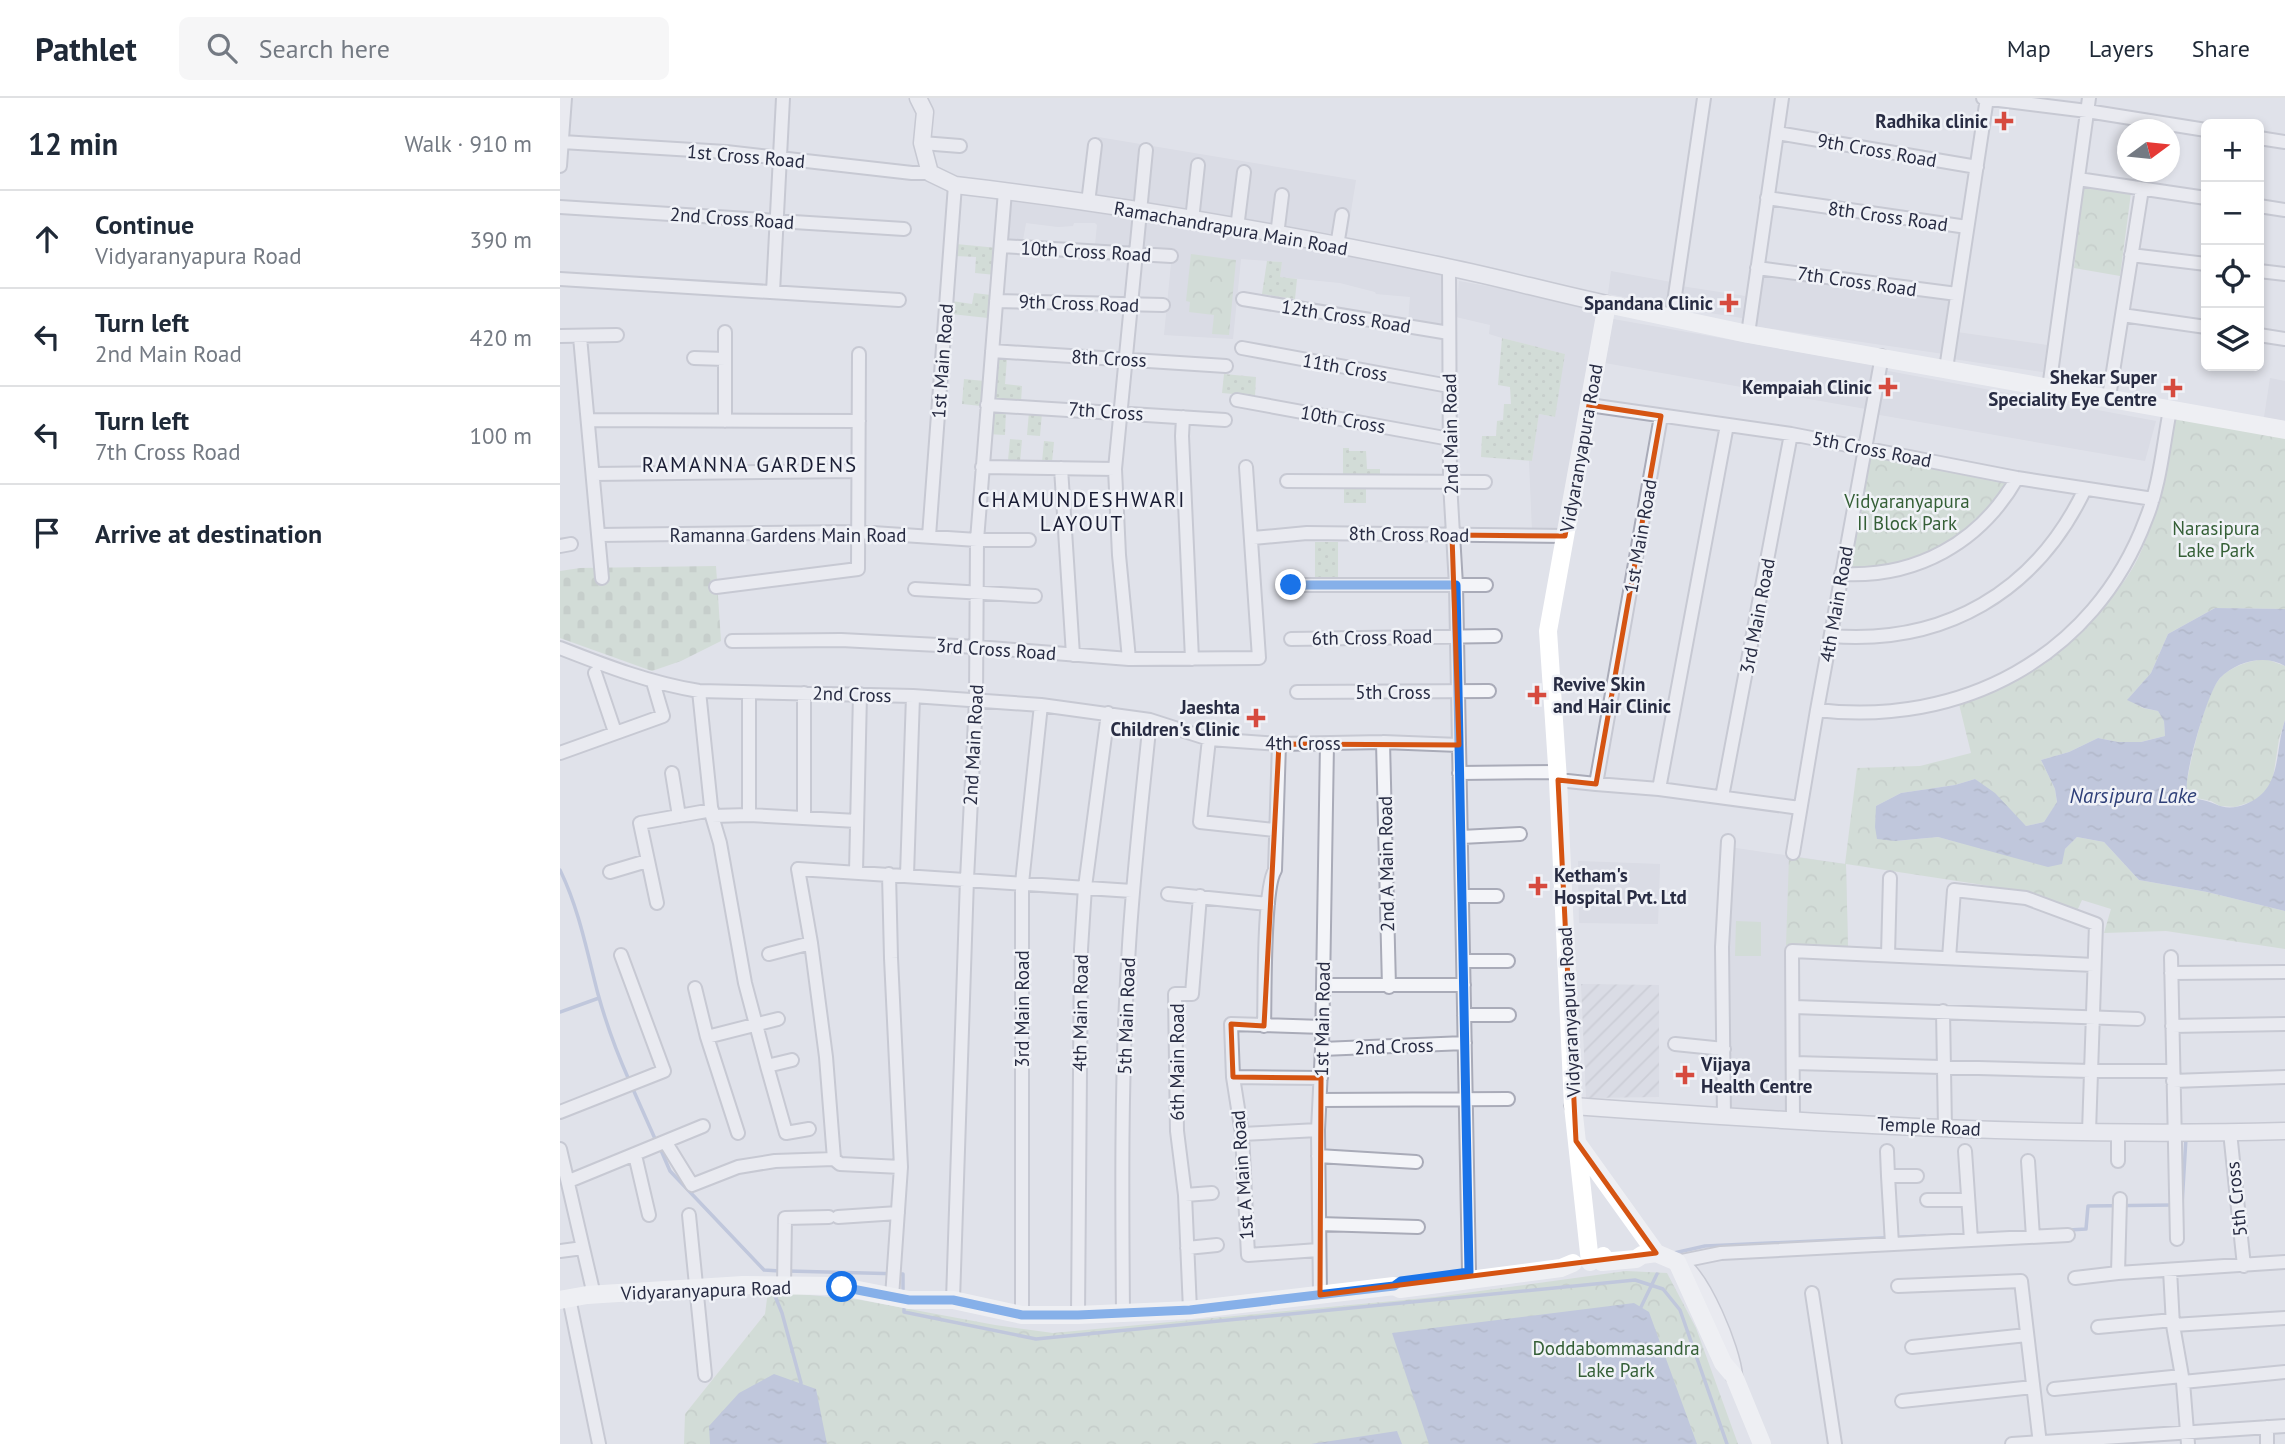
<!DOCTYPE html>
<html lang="en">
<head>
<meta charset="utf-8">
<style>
	:root { --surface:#fff; --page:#f6f6f7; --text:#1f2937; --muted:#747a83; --line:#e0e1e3 }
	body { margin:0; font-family:"PT Sans",sans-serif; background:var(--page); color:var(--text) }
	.controls { position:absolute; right:21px; top:21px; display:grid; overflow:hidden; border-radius:10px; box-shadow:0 4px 10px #0003 }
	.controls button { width:63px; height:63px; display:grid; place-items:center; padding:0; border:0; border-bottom:2px solid var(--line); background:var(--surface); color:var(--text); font:35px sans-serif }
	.compass { position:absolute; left:1557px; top:21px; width:63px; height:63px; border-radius:50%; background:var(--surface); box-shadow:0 4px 10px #0003; rotate:75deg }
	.stop { position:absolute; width:21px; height:21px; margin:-16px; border:5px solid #1a73e8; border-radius:50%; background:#fff }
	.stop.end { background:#1a73e8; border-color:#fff; box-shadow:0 2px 7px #0008 }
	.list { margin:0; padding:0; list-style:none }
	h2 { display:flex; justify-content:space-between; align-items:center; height:91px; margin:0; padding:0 28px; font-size:30px }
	h2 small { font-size:23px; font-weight:400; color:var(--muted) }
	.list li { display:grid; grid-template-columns:46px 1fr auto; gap:21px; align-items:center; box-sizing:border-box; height:98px; padding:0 28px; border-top:2px solid var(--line) }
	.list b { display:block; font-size:26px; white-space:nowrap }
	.list p { margin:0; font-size:23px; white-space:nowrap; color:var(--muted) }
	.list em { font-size:23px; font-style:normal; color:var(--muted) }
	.icon { flex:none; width:38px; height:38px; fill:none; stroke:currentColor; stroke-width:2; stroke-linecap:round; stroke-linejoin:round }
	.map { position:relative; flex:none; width:1725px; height:1346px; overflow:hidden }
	header { display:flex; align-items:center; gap:42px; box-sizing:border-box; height:98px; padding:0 35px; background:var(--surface); border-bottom:2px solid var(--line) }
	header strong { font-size:33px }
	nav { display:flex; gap:38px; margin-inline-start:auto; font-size:24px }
	.search { width:490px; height:63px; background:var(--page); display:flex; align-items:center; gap:18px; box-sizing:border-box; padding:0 24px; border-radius:10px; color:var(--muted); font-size:26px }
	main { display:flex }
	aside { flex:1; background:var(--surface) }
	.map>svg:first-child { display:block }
</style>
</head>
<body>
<header>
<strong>Pathlet</strong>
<div class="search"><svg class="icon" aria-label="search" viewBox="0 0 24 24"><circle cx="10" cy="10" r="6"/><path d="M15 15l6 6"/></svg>Search here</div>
<nav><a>Map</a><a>Layers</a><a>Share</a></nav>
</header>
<main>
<aside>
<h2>12 min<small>Walk · 910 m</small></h2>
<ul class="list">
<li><svg class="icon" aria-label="ahead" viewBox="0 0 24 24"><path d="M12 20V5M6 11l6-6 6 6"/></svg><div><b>Continue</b><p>Vidyaranyapura Road</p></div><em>390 m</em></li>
<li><svg class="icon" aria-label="left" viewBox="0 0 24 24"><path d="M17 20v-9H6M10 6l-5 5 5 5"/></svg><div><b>Turn left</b><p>2nd Main Road</p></div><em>420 m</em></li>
<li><svg class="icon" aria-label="left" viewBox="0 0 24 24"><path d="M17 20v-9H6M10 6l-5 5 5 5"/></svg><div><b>Turn left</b><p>7th Cross Road</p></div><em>100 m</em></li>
<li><svg class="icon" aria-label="arrive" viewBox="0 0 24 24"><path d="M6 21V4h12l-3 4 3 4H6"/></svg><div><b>Arrive at destination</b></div></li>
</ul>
</aside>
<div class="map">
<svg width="1725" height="1346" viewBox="0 0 1725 1346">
	<defs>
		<pattern id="industrial-furrows" width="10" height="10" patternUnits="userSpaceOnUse" patternTransform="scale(1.75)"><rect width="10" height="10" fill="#d2d4df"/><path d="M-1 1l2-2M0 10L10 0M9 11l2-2" fill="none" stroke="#b4b6c1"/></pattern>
		<pattern id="grass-dots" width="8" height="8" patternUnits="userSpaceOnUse" patternTransform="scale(1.75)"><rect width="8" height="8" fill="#c2d5c1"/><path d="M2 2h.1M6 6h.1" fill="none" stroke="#a7b7a7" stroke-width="1.8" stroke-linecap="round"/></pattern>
		<pattern id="forest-crowns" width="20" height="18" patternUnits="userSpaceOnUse" patternTransform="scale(1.75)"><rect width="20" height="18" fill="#c2d5c1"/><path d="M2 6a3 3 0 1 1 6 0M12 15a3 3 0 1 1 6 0" fill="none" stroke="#a7b7a7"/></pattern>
		<pattern id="cemetery-stones" width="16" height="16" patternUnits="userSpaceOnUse" patternTransform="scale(1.75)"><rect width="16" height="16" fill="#c2d5c1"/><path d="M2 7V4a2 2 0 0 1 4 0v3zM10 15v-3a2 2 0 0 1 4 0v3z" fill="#a7b7a7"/></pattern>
		<pattern id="water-ripples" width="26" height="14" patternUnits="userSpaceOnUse" patternTransform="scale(1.75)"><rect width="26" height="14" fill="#99a7cc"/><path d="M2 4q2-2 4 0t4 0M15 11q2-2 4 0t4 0" fill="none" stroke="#7d88a7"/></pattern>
	</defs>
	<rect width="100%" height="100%" fill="#e0e2ea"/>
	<path fill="#d2d4df" d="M538 39 796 82 787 138 533 101Z
		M448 103 573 120 570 151 535 147 537 127 535 125H514L513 128 498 129 466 125 462 147 444 145Z
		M582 121 682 138 881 176 882 232 848 225 850 199 816 196 815 194 780 185 720 179 722 164 681 161 673 241 604 237 612 156 579 154Z
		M1200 172 1392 200 1384 256 1192 228Z
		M1051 173 1111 184 1108 207 1048 196Z
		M899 183 1038 208 1000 430 972 432 969 363H972L979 316 994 319 1005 256 942 240 929 236 930 227 896 219Z
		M1121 188 1185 198 1182 220 1117 210Z
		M1053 221 1313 267 1306 311 1045 265Z
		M1397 234 1487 247 1483 274 1393 261Z
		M1323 272 1596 323 1585 363 1314 316Z
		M1710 280 1725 283V330L1703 326Z
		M1169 749 1286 766 1288 849 1226 847 1229 1018 1166 1013Z
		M1018 763 1100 766 1098 826 1019 825Z"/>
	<path fill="url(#industrial-furrows)" d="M1021 886 1099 887V999L1026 1000Z"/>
	<path fill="url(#grass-dots)" d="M396 146 438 150 436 177 415 175 416 159 395 158Z
		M707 163 722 164 720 179 737 181 735 201 702 196Z
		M414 195 431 197 428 220 391 216 392 203 412 206Z
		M942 240 1005 256 995 319 979 316 972 363 921 359 922 338H936L937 323 943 322 944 306H951L950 289 938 287Z
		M435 259 447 260 445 286 462 288 461 304 431 302Z
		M664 276 696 279 695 298 662 295Z
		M404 281 424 283 421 308 402 306Z
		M429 311 446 312 445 337 427 336Z
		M469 314 482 315 480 338 467 337Z
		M450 341 462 342 460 364 448 362Z
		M484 343 494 344 492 364H482Z
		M783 350H789V353H806L807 371H820V382H783Z
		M784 389H806V405H784Z
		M755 444H778V483H755Z"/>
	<path fill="url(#forest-crowns)" d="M1523 89 1571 95 1560 178 1514 170Z
		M631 156 676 162 669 237 652 236 654 217 629 214 630 204 626 203Z
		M1614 320 1725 339V511L1655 510 1608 536 1591 575 1568 601 1583 610 1598 613 1604 622 1605 638 1581 644H1558L1538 640 1509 654 1481 662 1495 691 1497 705 1484 724 1466 728 1415 681 1395 687 1341 695 1316 708 1335 743 1378 739 1397 744 1505 751 1517 739 1544 744 1579 782 1647 794 1725 813V851L1606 833 1544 835 1551 811 1522 802 1517 813 1469 794 1286 766 1288 849 1226 847 1229 758 1285 766 1297 670 1360 668 1411 655 1399 606C1419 598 1440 591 1459 581 1499 558 1558 502 1578 460 1599 417 1605 366 1614 320Z
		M1306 356 1449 382 1442 395 1415 428 1351 466 1286 472Z
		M1706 561 1725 568V622L1719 641 1713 680 1708 691 1694 703 1675 709 1660 708 1651 703 1632 699 1626 689C1630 665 1645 595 1661 579 1672 568 1691 562 1706 561Z
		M1066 1173 1107 1175 1136 1230 1178 1346H124L125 1316 205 1216 208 1193 301 1202 435 1227 493 1235 876 1199Z"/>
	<path fill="url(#cemetery-stones)" d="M156 468 161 543 121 563 92 573 0 540V473L20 470Z"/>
	<path fill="#c2d5c1" d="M1176 823 1201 824V858H1175Z"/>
	<path fill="url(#water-ripples)" d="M1655 510 1725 511V568C1705 556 1677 563 1660 580 1648 593 1624 675 1627 693 1634 703 1645 701 1655 706 1665 711 1676 710 1686 706 1723 691 1714 654 1725 622V813L1647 794 1579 782 1544 744 1517 739 1505 751 1502 766 1488 769 1378 739 1335 743 1317 741 1315 729 1316 708 1341 695 1395 687 1415 681 1435 695 1466 728 1484 724 1497 704 1495 691 1481 662 1509 654 1538 640 1558 644H1581L1605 638 1604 623 1598 613 1584 610 1567 602 1591 575 1608 536Z
		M1074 1205 1089 1214 1137 1346H869L832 1235Z
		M214 1276 256 1291 267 1346H150L149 1328 179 1295Z
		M837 1333 842 1346H751Z"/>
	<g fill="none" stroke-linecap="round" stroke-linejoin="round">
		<path stroke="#99a7cc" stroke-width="3.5" d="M0 772C19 811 27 854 38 896 46 925 57 955 69 982
			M0 914 39 900
			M72 989 96 1043
			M100 1050 110 1073 204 1172 220 1173
			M1621 1107H1622L1626 1040
			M1509 1132 1526 1131 1528 1108 1613 1107
			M1114 1155 1145 1148 1365 1138
			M228 1173 343 1176V1191
			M213 1193 222 1215 241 1285 239 1290
			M1081 1209 1097 1176
			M344 1211V1214L476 1241 1075 1182 1103 1191 1120 1212 1167 1346"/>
		<g stroke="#a9abb8" stroke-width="16">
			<path id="minor" d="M1423 0 1527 13 1646 32
				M1217 35 1417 69
				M1699 40 1725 44
				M2 44 166 54 352 75H370
				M362 45 400 48
				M0 68 5 0
				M1518 81 1646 100
				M1207 100 1407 129
				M528 105 535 47
				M1699 108 1725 112
				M0 109 344 131
				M632 122 638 67
				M677 130 684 74
				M717 137 722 97
				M441 148 611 158
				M777 148 782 117
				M1571 157 1646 166
				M889 170 890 385 896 487 909 1174
				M1197 170 1397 196
				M1699 173 1725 176
				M0 181 339 202
				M213 194 223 0
				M683 201 889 235
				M436 203 603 207
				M1562 217 1646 229
				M1112 218 1144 0
				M1188 236 1222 0
				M1699 237 1725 241
				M0 238 57 237
				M20 239 42 480
				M682 250 889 288
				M432 253 666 268
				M134 260 165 261
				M1386 271 1427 0
				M1489 290 1529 0
				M1549 299 1582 91
				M677 302 890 341
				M427 307 665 322
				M1029 307 1231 336 1457 380 1593 401
				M623 319 622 338 632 561
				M28 322 299 323
				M165 323V234
				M1167 327 1099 691 1240 710
				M422 369 555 371
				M501 370 513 557
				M33 376 298 373
				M727 383 925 384
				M38 437 298 434 417 442H469
				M369 438 395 87
				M693 440 747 435 1005 438
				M0 448 11 446
				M1281 476C1356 480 1420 445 1457 380
				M731 487H926
				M156 489 298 471 299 256
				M355 491 475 498
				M1271 538C1385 547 1476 494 1525 391
				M731 541 935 538
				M172 543 281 542 417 549 569 561 699 560 686 369
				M0 550C46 568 90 585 139 593L353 598 481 607 590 622 649 641 719 646 823 644 899 647
				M569 561 559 457 555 371 586 52
				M35 575 55 634
				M139 593 152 718 160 745 185 885 207 968 232 962
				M737 594 929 593
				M1257 612C1400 629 1534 560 1586 421 1600 387 1603 348 1610 312
				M649 641 640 724 715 732
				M823 644 829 889
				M0 655 103 618 93 584
				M112 675 119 718
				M899 675 998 674
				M998 682 1036 686 1101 318
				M1036 686 1099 691
				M1162 699 1231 336
				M189 717V595
				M152 718 189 717 297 723
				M244 719V595
				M901 739 960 736
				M1233 755 1257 612 1322 258
				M50 774 87 763
				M296 774 300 596
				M329 776 331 860 341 1069 332 1199
				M347 777 353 598
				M608 796 708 806
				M902 798H937
				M97 805 80 725 152 712
				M251 845 266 959 274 1061
				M209 856 251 845 238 771 572 793
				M1328 857 1330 780
				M1611 859 1617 1141
				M1389 860 1394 792 1466 800 1536 826 1529 1034
				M903 863H948
				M1611 875 1725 874
				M763 887H904
				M135 890 147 939 178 1035
				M1234 909 1578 921
				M1383 913 1385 1030
				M904 917H949
				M704 928C705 899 703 791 715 772L719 646
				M1612 928 1725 926
				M147 939 218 921
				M1115 946 1164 951
				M762 951 905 945
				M1234 965 1531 973H1613
				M207 968 226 1035 249 1031
				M673 979 761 980
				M1613 983 1725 979
				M760 1002 948 1001
				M0 1014 104 973 61 857
				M1164 1019 1162 849 1168 743
				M1233 1022 1232 853 1534 867
				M1670 1034 1684 1168
				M1558 1035V1063
				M682 1036 758 1032
				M106 1045 132 1087 178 1069 215 1063 274 1061 280 1066 341 1069
				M0 1051 34 1197
				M1327 1053 1328 1078
				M1405 1053 1411 1142
				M75 1057 89 1117
				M758 1058 856 1064
				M1468 1063 1473 1139
				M9 1083 143 1028
				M625 1097 652 1095
				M1367 1102H1408
				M129 1117 145 1277
				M278 1119 338 1115
				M759 1126 858 1129
				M1332 1146 1328 1078H1357
				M627 1150 657 1147
				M758 1152 688 1157 682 1036 673 979 671 926 763 929
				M0 1153 23 1150
				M1117 1164 1161 1155 1508 1137
				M1610 1172 1613 1227 1623 1284 1628 1346
				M1558 1175 1560 1101
				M1515 1180 1558 1175 1725 1164
				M224 1188 225 1120 269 1119
				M1338 1188 1461 1183 1480 1346
				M1252 1195 1275 1346
				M760 1197 758 1032 762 951 767 646
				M9 1200 39 1346
				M393 1202 407 781 416 602 417 442 445 93
				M630 1212 625 1097 617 1033 615 896H632L640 798
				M563 1215C562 1099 561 982 568 865 572 784 582 703 590 622
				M462 1217V785L481 607
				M518 1217 521 851 525 789 548 615
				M1613 1227 1725 1220
				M1538 1229 1613 1222
				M1352 1249 1467 1237
				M1623 1284 1725 1274
				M1494 1291 1622 1278
				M1342 1303 1473 1289
				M1452 1346 1725 1328
				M1707 1346V1329"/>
		</g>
		<g stroke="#a9abb8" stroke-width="19">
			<path id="tertiary" d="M358 0 365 14 362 45 370 75 395 87C560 106 725 135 887 169 941 180 994 195 1047 206
				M1013 1008C1250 1025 1488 1040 1725 1033
				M1119 1165C1142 1178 1172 1252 1174 1278"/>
		</g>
		<use href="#minor" stroke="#f3f4f8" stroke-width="12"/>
		<use href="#tertiary" stroke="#f3f4f8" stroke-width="16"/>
		<path stroke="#fff" stroke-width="18" d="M1018 1046 1096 1155
			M1043 1158 1042 1164 1076 1161 1082 1157 1096 1155 1117 1164 1163 1265 1174 1278 1202 1346
			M1030 1164 1013 1008 998 682 988 533 1047 206 1188 236 1725 332
			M0 1202 27 1197 183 1187 278 1188 349 1202H393L462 1217H518L630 1212 834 1188 840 1191 1001 1170 1013 1165"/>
	</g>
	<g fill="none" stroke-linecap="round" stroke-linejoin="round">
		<path stroke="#1a73e8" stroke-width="9" d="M282 1189 349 1202H393L462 1217H518L630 1212 834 1188 841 1183 909 1174 896 487H731"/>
	</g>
	<path d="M0 0H1725V1346H0ZM1029 307 1101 318 1036 686 998 682 1016 1043 1096 1155 760 1197 761 980 673 979 671 926 704 928 719 646 899 647 892 437 1005 438Z" fill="#e0e2ea" fill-opacity=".55" fill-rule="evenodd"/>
	<path fill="none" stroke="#d55412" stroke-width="5" stroke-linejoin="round" d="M1029 307 1101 318 1036 686 998 682 1016 1043 1096 1155 760 1197 761 980 673 979 671 926 704 928 719 646 899 647 892 437 1005 438Z"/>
	<g fill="#d64a3e" stroke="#f0f2f7" stroke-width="2.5">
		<path d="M1440.5 12.5h7v7h7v7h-7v7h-7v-7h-7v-7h7z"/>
		<path d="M1165.5 194.5h7v7h7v7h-7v7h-7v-7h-7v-7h7z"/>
		<path d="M1324.5 278.5h7v7h7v7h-7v7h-7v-7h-7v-7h7z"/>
		<path d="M1609.5 279.5h7v7h7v7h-7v7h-7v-7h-7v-7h7z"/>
		<path d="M973.5 586.5h7v7h7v7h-7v7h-7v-7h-7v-7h7z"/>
		<path d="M692.5 609.5h7v7h7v7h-7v7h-7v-7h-7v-7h7z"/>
		<path d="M974.5 777.5h7v7h7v7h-7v7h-7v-7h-7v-7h7z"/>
		<path d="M1121.5 966.5h7v7h7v7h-7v7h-7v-7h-7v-7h7z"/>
	</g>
	<g text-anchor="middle" stroke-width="5" stroke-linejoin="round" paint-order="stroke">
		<g font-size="19" font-weight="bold" fill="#282c43" stroke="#f0f2f7" text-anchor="end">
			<text x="1428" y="30">Radhika clinic</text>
			<text x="1153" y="212">Spandana Clinic</text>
			<text x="1597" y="286">Shekar Super<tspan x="1597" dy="22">Speciality Eye Centre</tspan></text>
			<text x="1312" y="296">Kempaiah Clinic</text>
			<text x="993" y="593" text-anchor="start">Revive Skin<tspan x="993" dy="22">and Hair Clinic</tspan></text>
			<text x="680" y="616">Jaeshta<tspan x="680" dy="22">Children's Clinic</tspan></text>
			<text x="994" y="784" text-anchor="start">Ketham's<tspan x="994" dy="22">Hospital Pvt. Ltd</tspan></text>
			<text x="1141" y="973" text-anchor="start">Vijaya<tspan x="1141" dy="22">Health Centre</tspan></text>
		</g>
		<g font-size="19" fill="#282c43" stroke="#f0f2f7">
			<text transform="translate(1317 52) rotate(10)" y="7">9th Cross Road</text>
			<text transform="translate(186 58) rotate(5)" y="7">1st Cross Road</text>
			<text transform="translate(1328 118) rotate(8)" y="7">8th Cross Road</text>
			<text transform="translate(172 120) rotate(4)" y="7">2nd Cross Road</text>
			<text transform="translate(671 130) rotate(10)" y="7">Ramachandrapura Main Road</text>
			<text transform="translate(526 153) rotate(3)" y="7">10th Cross Road</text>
			<text transform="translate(1297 183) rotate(8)" y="7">7th Cross Road</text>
			<text transform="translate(519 205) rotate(2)" y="7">9th Cross Road</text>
			<text transform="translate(786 218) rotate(9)" y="7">12th Cross Road</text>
			<text transform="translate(549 260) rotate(3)" y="7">8th Cross</text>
			<text transform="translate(382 263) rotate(-86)" y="7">1st Main Road</text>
			<text transform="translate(785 269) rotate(10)" y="7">11th Cross</text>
			<text transform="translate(546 313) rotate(4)" y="7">7th Cross</text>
			<text transform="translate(783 321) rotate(10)" y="7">10th Cross</text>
			<text transform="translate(890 336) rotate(-91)" y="7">2nd Main Road</text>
			<text transform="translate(1021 350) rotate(-80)" y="7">Vidyaranyapura Road</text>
			<text transform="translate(1312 351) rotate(11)" y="7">5th Cross Road</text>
			<text transform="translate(849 436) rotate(1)" y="7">8th Cross Road</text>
			<text x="228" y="444">Ramanna Gardens Main Road</text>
			<text transform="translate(1080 438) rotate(-80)" y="7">1st Main Road</text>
			<text transform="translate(1276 506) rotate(-80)" y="7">4th Main Road</text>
			<text transform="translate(1197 518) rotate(-79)" y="7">3rd Main Road</text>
			<text transform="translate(812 539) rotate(-1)" y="7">6th Cross Road</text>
			<text transform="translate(436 551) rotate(4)" y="7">3rd Cross Road</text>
			<text x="833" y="601">5th Cross</text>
			<text transform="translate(292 596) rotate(2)" y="7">2nd Cross</text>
			<text x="743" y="652">4th Cross</text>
			<text transform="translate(413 647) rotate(-87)" y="7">2nd Main Road</text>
			<text transform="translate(826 766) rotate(-91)" y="7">2nd A Main Road</text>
			<text transform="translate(462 911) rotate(-90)" y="7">3rd Main Road</text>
			<text transform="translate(1009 914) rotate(-93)" y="7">Vidyaranyapura Road</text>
			<text transform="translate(520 915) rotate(-89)" y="7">4th Main Road</text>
			<text transform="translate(566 918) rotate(-88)" y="7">5th Main Road</text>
			<text transform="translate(762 921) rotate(-89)" y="7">1st Main Road</text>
			<text transform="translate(834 948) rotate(-2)" y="7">2nd Cross</text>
			<text transform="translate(617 964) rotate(-90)" y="7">6th Main Road</text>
			<text transform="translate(1369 1028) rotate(3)" y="7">Temple Road</text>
			<text transform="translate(682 1077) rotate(-94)" y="7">1st A Main Road</text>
			<text transform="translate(1676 1101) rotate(-96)" y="7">5th Cross</text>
			<text transform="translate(146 1192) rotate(-2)" y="7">Vidyaranyapura Road</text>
		</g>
		<g font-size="19" fill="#345f36" stroke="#f0f2f7">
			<text x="1347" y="410">Vidyaranyapura<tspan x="1347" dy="22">II Block Park</tspan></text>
			<text x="1656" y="437">Narasipura<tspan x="1656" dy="22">Lake Park</tspan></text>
			<text x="1056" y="1257">Doddabommasandra<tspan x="1056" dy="22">Lake Park</tspan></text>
		</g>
		<g font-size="21" letter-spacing="2" fill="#1a1d34" stroke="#f0f2f7">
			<text x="190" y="374">RAMANNA GARDENS</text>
			<text x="522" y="409">CHAMUNDESHWARI<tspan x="522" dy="24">LAYOUT</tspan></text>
		</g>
		<g font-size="21" font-style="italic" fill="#2f4079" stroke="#f0f2f7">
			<text x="1573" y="705">Narsipura Lake</text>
		</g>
	</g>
</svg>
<div class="controls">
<button>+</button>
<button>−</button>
<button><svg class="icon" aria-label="locate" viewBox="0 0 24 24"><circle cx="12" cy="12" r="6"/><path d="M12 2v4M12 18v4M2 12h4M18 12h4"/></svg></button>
<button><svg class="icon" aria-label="layers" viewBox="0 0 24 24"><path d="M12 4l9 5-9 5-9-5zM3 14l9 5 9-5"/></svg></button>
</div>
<svg class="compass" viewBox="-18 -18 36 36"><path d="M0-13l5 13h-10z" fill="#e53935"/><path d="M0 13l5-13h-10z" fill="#747a83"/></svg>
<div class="stop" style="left:282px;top:1189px"></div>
<div class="stop end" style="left:731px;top:487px"></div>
</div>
</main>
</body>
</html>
